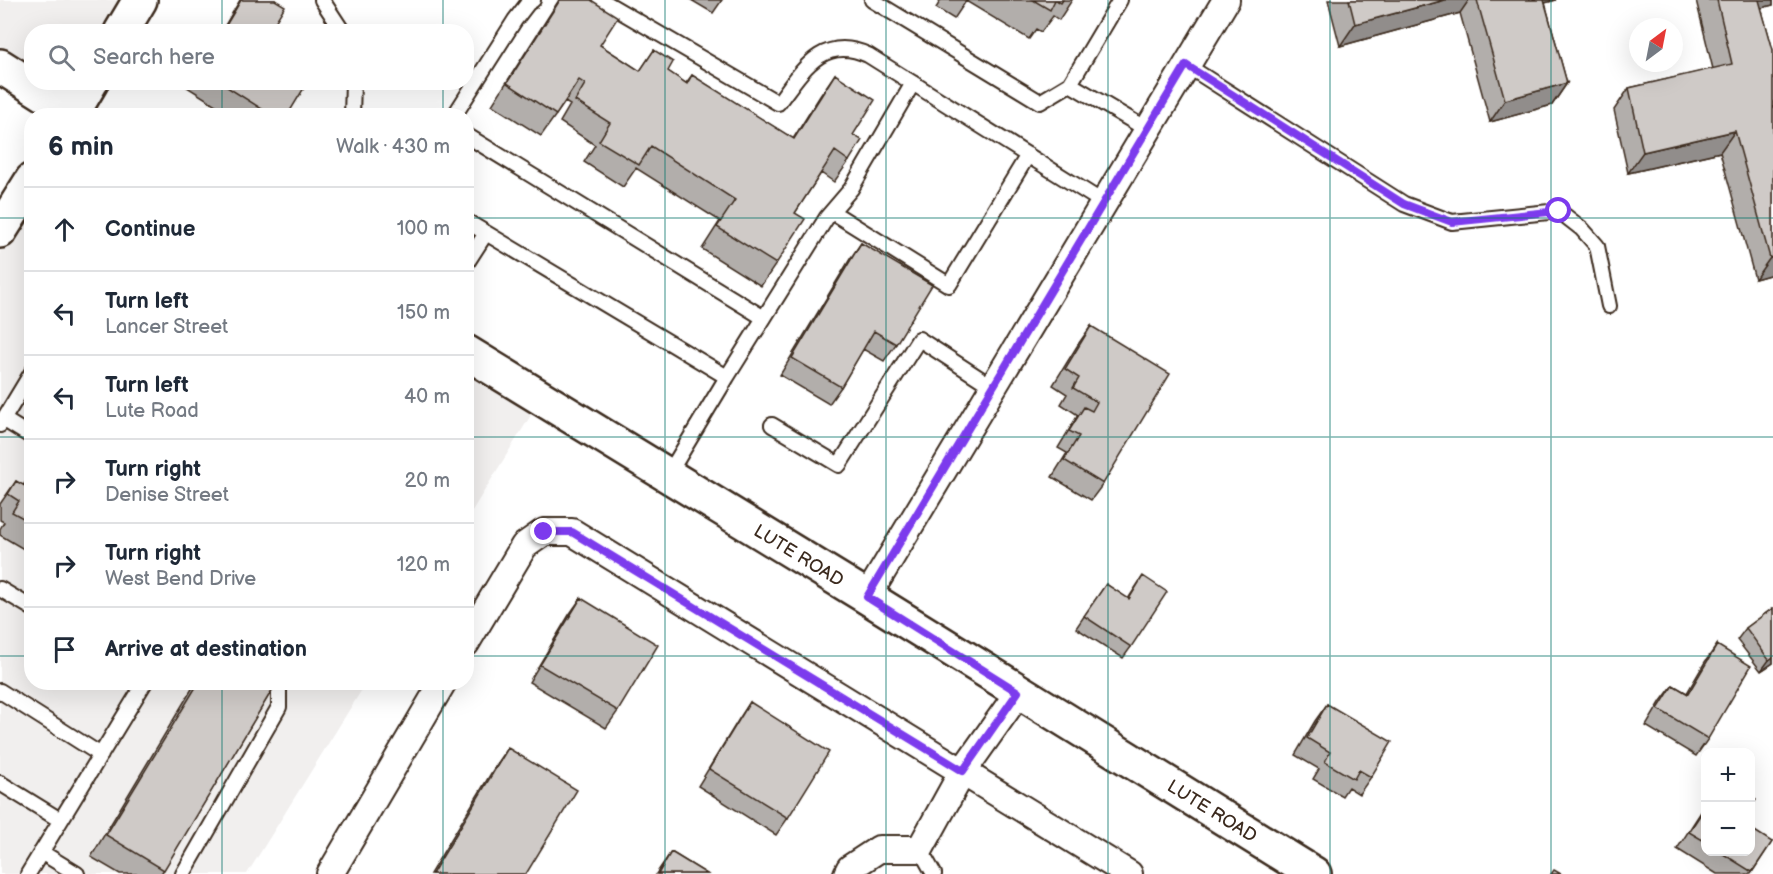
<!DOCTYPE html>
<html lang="en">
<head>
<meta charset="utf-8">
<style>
	:root { --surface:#fff; --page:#f6f6f7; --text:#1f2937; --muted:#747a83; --line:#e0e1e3 }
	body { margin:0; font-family:"Balsamiq Sans",sans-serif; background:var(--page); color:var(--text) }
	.controls { position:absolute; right:18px; bottom:18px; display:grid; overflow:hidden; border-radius:12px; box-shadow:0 6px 24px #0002 }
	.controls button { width:54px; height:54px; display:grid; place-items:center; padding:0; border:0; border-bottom:2px solid var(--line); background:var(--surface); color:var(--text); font:30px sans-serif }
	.compass { position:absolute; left:1629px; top:18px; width:54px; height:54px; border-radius:50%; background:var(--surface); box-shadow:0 6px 24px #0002; rotate:32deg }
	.stop { position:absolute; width:18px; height:18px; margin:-14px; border:4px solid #7c3aed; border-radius:50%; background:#fff }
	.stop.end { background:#7c3aed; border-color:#fff; box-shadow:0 2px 6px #0008 }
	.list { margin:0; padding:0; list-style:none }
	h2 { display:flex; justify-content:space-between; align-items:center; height:78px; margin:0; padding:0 24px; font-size:26px }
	h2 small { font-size:20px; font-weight:400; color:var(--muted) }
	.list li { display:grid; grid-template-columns:39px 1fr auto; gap:18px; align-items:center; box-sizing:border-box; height:84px; padding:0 24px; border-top:2px solid var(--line) }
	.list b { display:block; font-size:22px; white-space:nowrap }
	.list p { margin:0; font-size:20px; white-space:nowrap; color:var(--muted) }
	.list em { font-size:20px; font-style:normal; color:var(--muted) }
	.icon { flex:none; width:33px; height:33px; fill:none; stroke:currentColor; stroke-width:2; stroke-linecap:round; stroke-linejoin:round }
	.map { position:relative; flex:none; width:1773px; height:874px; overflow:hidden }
	.search { position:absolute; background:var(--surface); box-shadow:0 6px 24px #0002; left:24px; top:24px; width:450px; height:66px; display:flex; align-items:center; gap:15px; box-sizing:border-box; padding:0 21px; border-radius:24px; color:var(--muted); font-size:22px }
	.panel { position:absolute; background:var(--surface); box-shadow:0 6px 24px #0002; left:24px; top:108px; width:450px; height:582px; border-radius:24px }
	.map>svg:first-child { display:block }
</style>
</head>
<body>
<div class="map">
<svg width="1773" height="874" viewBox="0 0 1773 874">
	<rect width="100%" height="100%" fill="#fff"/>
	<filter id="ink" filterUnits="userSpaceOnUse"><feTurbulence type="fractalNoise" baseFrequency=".0167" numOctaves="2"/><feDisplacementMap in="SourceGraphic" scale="12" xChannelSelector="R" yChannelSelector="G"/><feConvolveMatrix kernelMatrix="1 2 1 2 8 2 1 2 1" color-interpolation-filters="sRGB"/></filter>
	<g filter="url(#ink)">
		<path fill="#f1efee" d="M0 0H131L112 31 32 32 31 79 0 59Z
			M31 195 32 682 366 683 247 874H0V247Z
			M467 365 536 407 467 519Z"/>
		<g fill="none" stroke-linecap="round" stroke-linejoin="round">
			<g stroke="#3b2a1e" stroke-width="18">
				<path id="lane" d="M322 0 343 32
					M597 0 608 4 778 103C802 71 822 34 868 55L1104 203
					M872 0 1040 102 1070 84 1120 0
					M1186 65 1404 204 1452 222 1559 211 1582 229 1597 246 1609 306
					M1070 84 1148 130
					M352 116 353 82
					M454 116 515 20 528 3 533 0
					M466 135 764 318
					M832 212 949 285 1028 155
					M466 221 727 377 827 217 851 189 913 83
					M466 264 486 233
					M3 419 32 437
					M0 425 32 372
					M772 425 839 465 919 339 993 387
					M668 475 727 377
					M0 589 32 608
					M0 691 101 755
					M0 783 60 820
					M920 849 934 874
					M41 852 77 874
					M28 874 145 682
					M183 874 279 707V689L270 682"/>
			</g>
			<g stroke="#3b2a1e" stroke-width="30">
				<path id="street" d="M867 597 1226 0
					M466 643 524 546 544 532H572L1129 874
					M330 874 443 682
					M847 874 850 868 879 849H920L963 771 1019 692"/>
			</g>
			<g stroke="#3b2a1e" stroke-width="38">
				<g id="secondary">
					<path d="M121 32 140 0"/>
					<path d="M0 66 79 116"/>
					<path d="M71 116 91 82"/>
					<path d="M0 231 32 180"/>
					<path id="s1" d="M466 352 867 597 1314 874"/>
				</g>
			</g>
			<use href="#lane" stroke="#fff" stroke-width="14"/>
			<use href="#street" stroke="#fff" stroke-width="26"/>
			<use href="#secondary" stroke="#fff" stroke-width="33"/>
		</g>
		<path fill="#b2aeab" stroke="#3b2a1e" stroke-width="1.5" d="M240 0H275L269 32H221Z
			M559 0H591L600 45 640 71 654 50 668 71 686 83 692 75 793 139 820 96 835 74 853 135 849 161 834 182 821 173 795 213 776 264 761 286 702 249 720 221 636 168 623 187 584 162 595 145 560 122 570 105 565 102 541 136 492 105Z
			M691 0H722L713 13Z
			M941 0H1072L1059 20 1053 16 1041 32 1036 29 1029 39 966 1 954 19 936 8Z
			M1328 0H1556L1545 3 1567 83 1552 105 1490 122 1460 13 1340 46Z
			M1696 0H1773V5L1761 8 1773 50V274L1755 279 1720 152 1628 173 1614 110 1629 88 1713 69Z
			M189 82H295L287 116H233L187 87Z
			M861 243 896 344 884 361 863 349 841 387 829 404 780 375 850 259Z
			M1091 326 1103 484 1091 500 1052 477 1067 453 1058 448 1078 415 1061 404 1067 394 1053 385 1079 343Z
			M32 472V554L0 535V529L4 522 0 520V504L16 481 23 486Z
			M1143 576 1131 647 1123 658 1076 628 1106 584 1128 599Z
			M581 598 618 711 606 728 529 682 569 615Z
			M1773 608V663L1761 671 1737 640 1746 628Z
			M1717 645 1708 739 1696 756 1646 726 1661 701 1673 685 1687 693 1705 662Z
			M196 682H277L161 874H120L91 857Z
			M750 702 788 818 776 835 698 786 739 719Z
			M1327 704 1371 777 1359 794 1348 787 1342 796 1313 779 1319 769 1295 755 1315 721Z
			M508 748 526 874H430L493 770Z
			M1706 804V852H1750L1772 842 1751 874H1717L1677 849Z
			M671 852 707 874H656Z"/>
		<path fill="#918d8b" stroke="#3b2a1e" stroke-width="1.5" d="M1445 0H1469L1460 13 1340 46 1355 24Z
			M1531 0H1556L1525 8Z
			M1751 0H1773V5L1742 13Z
			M1567 83 1552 105 1490 122 1505 100Z
			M1735 131 1720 152 1628 173 1643 152Z
			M1773 257V274L1755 279 1770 258Z
			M1773 657V663L1761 671 1769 660Z"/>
		<path fill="#cfcac7" stroke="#3b2a1e" stroke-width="1.5" d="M241 0H275L285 6 269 32H222Z
			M560 0H591L618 17 600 45 640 71 654 50 673 62 668 71 687 84 692 75 794 139 835 74 875 100 853 135 862 140 849 161 835 151 795 213 805 219 776 264 717 227 735 200 651 146 639 165 599 141 610 123 575 101 585 84 579 80 556 115 507 83Z
			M1033 0H1055L1050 10Z
			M1056 0H1063L1061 3Z
			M1349 0H1445L1355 24Z
			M1477 0H1544L1567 83 1505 100Z
			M1717 0H1759L1773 50V257L1770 258 1735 131 1643 152 1629 88 1732 64Z
			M219 82H295L304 88 287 116H273Z
			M861 243 932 285 896 344 874 331 841 387 792 358Z
			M1091 326 1170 374 1103 484 1064 460 1079 436 1069 431 1084 407 1092 411 1097 402 1073 388 1079 378 1065 369Z
			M32 475V523L12 512 19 501 8 494 16 481 25 486Z
			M1143 576 1167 592 1131 647 1084 616 1106 584 1129 599Z
			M581 598 658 645 618 711 540 665Z
			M1773 608V657L1769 660 1746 628Z
			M1717 645 1751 666 1708 739 1658 709 1673 685 1688 694Z
			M199 682H277L164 870 106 835Z
			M750 702 829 752 788 818 709 769Z
			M1327 704 1392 742 1371 777 1359 770 1354 779 1325 762 1330 752 1307 738Z
			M508 748 577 790 526 874H432Z
			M1750 796 1756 800 1750 809Z
			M1706 806V842L1689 832Z
			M1750 828 1772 842 1752 872 1720 852H1750Z
			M671 852 707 874H658Z
			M1554 870 1561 874H1551Z"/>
	</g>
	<g fill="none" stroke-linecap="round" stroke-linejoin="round" filter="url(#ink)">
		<path stroke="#7c3aed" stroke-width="8" d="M544 532H572L963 771 1018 692 867 597 1186 65 1404 204 1452 222 1559 211"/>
	</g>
	<path fill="none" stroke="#0f766e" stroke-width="1.5" stroke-opacity="0.55" d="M222 0V32M443 0V32M665 0V874M886 0V874M1108 0V874M1330 0V874M1551 0V874M222 82V116M443 82V116M0 218H32M466 218H1773M0 437H32M466 437H1773M0 656H32M466 656H1773M222 682V874M443 682V874"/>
	<g text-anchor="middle" stroke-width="4.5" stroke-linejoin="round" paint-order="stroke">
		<g font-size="18" fill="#3b2a1e" stroke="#fff">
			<text dy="6" stroke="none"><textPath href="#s1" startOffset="390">LUTE ROAD</textPath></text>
			<text dy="6" stroke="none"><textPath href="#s1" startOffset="876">LUTE ROAD</textPath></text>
		</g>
	</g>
</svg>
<div class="controls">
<button>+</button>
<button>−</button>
</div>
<svg class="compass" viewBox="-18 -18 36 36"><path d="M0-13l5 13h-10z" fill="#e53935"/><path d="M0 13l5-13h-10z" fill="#747a83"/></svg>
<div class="stop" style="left:1559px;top:211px"></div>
<div class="stop end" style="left:544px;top:532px"></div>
<div class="search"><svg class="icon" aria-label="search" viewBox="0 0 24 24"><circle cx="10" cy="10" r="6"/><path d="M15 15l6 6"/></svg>Search here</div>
<section class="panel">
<h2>6 min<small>Walk · 430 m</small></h2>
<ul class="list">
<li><svg class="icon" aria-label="ahead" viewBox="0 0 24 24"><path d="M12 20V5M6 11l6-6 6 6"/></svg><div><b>Continue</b></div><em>100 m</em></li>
<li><svg class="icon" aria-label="left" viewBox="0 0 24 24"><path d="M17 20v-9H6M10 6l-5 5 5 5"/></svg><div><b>Turn left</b><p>Lancer Street</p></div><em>150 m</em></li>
<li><svg class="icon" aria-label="left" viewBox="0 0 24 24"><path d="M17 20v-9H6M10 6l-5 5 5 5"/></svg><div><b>Turn left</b><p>Lute Road</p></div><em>40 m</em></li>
<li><svg class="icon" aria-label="right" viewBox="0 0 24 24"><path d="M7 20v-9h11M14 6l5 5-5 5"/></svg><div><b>Turn right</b><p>Denise Street</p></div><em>20 m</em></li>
<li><svg class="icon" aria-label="right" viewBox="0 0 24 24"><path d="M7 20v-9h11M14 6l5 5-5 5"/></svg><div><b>Turn right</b><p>West Bend Drive</p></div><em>120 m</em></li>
<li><svg class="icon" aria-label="arrive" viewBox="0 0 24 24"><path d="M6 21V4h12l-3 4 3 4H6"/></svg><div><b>Arrive at destination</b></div></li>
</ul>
</section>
</div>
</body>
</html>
